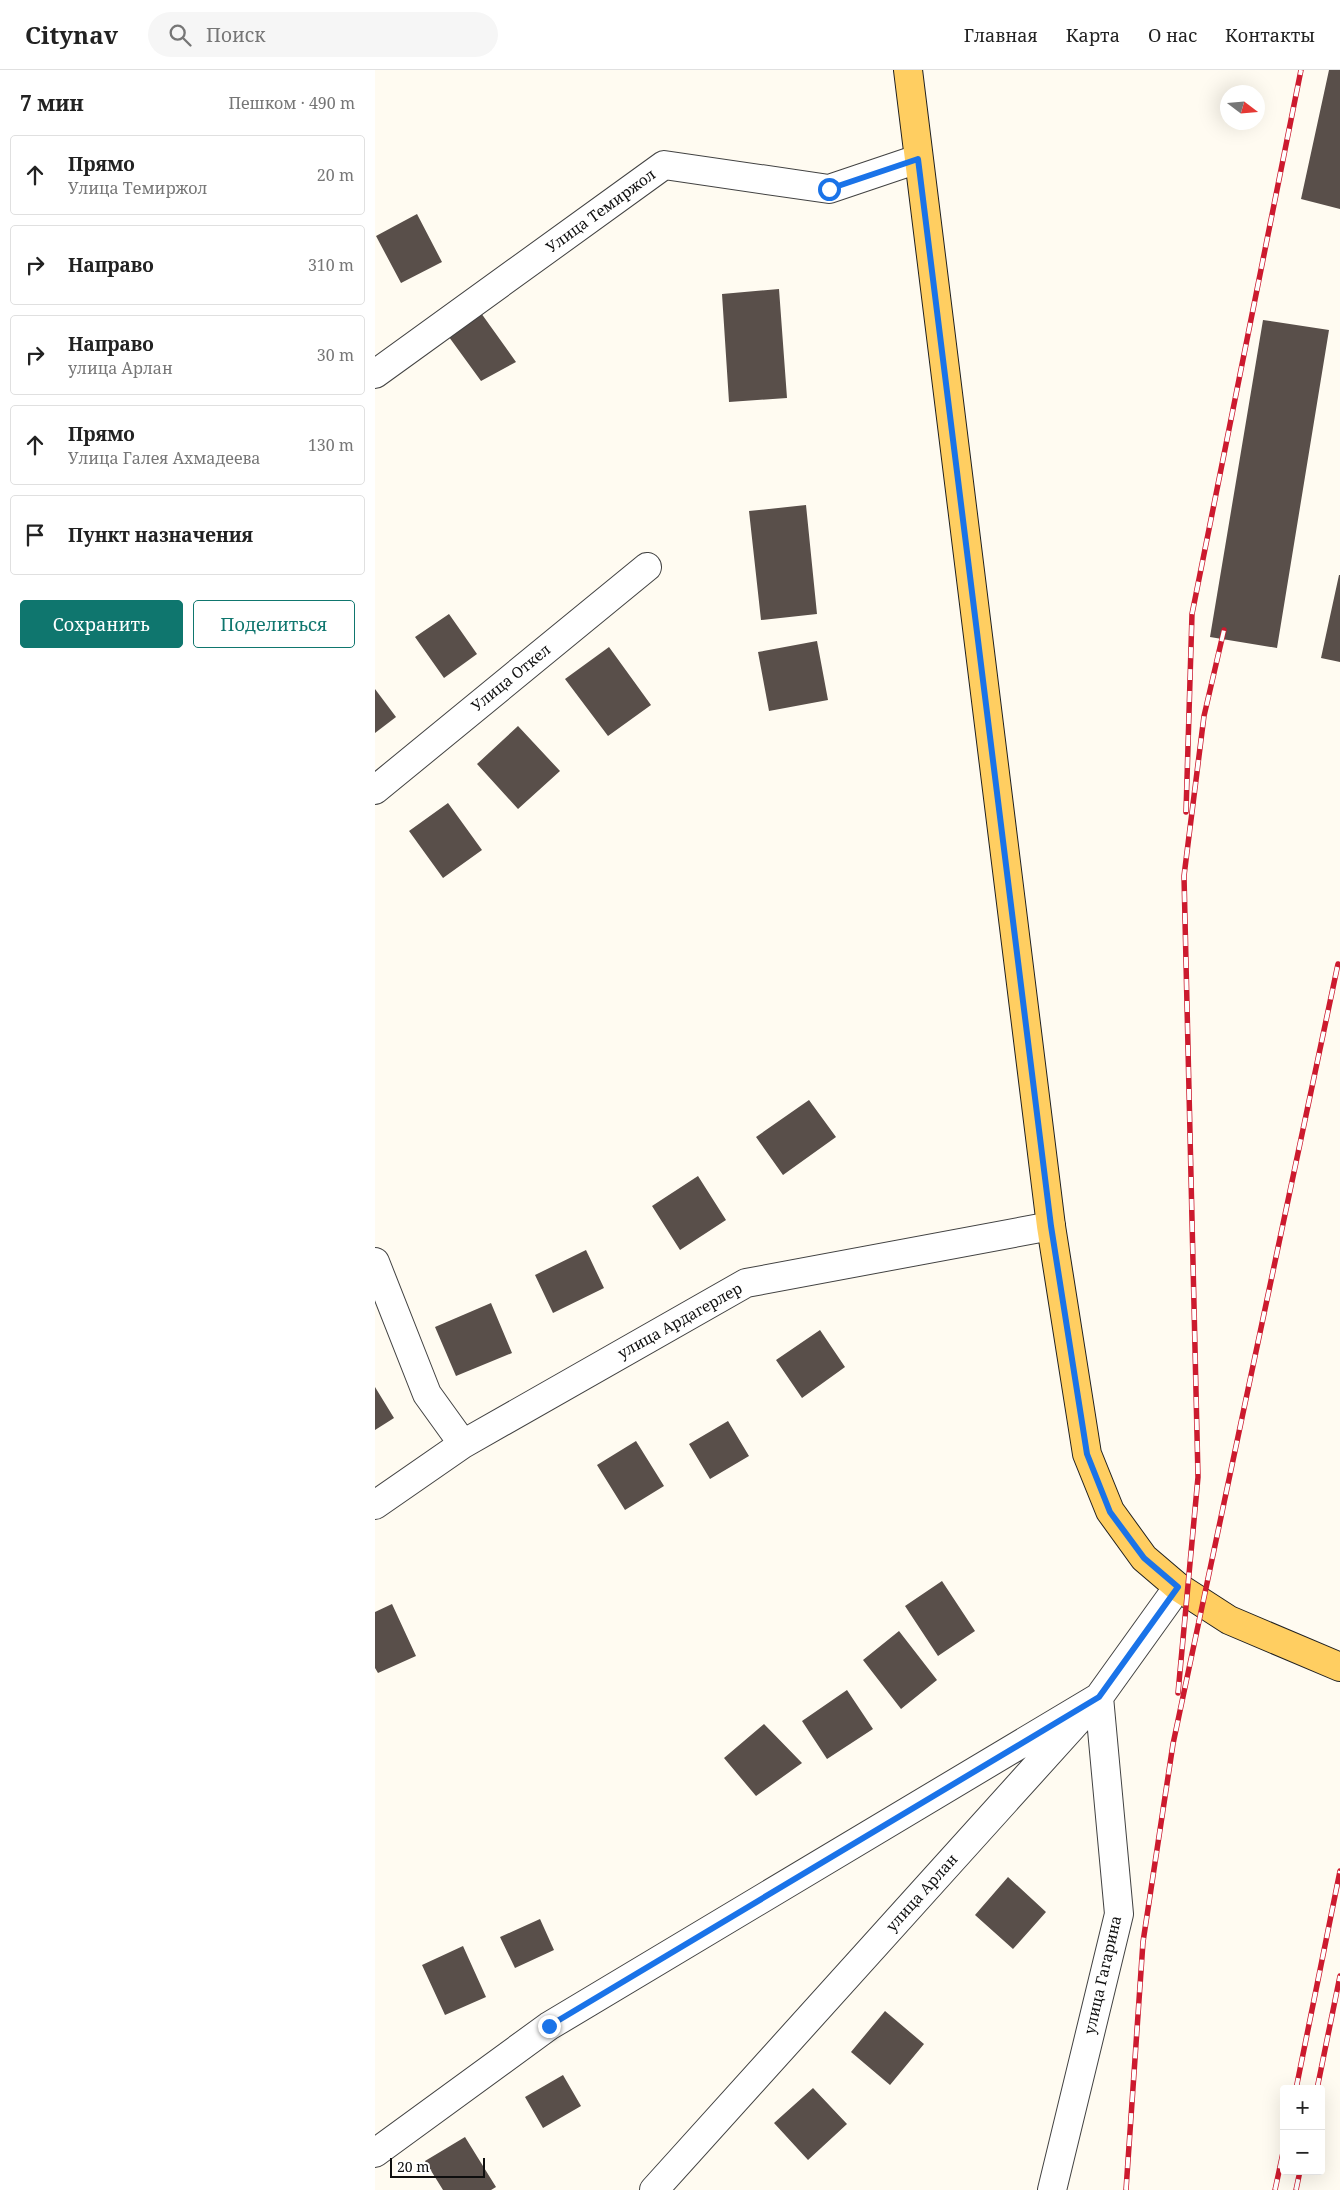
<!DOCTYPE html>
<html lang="ru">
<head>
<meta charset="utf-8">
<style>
	:root { --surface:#fff; --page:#f6f6f6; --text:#222; --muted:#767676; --line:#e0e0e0; --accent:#0f766e }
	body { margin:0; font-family:"Noto Serif",serif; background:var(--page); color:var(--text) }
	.controls { position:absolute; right:15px; bottom:15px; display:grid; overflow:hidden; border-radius:5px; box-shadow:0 5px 20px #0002 }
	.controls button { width:45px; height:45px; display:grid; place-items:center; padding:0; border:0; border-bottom:1px solid var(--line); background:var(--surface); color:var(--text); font:25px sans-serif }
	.compass { position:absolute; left:845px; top:15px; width:45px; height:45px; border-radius:50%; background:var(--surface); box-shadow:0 5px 20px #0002; rotate:106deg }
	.scale { position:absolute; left:15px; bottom:12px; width:95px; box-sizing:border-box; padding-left:5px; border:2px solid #0f0f0f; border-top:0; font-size:14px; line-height:18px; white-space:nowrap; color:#0f0f0f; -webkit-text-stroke:4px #fff; paint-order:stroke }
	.stop { position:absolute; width:15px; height:15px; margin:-11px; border:4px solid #1a73e8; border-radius:50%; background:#fff }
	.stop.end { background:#1a73e8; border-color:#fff; box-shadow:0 1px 5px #0008 }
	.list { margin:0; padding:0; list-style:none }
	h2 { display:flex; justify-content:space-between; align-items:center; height:65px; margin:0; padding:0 20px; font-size:21px }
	h2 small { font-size:16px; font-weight:400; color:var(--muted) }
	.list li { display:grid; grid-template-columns:32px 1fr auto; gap:15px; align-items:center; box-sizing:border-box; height:80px; margin:0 10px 10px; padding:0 10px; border:1px solid var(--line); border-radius:5px }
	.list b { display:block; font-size:19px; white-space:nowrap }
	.list p { margin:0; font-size:16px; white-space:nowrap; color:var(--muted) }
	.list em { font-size:16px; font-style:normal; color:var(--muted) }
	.actions { display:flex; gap:10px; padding:15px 20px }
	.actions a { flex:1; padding:11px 0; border:1px solid var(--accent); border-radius:5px; text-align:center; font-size:18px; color:var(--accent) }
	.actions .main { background:var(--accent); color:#fff }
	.icon { flex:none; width:28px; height:28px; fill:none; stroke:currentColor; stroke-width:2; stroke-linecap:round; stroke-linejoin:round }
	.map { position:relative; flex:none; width:965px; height:2120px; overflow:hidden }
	header { display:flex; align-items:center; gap:30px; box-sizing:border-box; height:70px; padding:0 25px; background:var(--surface); border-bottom:1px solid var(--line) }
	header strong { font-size:24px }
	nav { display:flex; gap:28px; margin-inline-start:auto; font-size:18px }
	.search { width:350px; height:45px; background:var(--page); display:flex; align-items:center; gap:12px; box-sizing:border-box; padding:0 18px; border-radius:28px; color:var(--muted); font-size:19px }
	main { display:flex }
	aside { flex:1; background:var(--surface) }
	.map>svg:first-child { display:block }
</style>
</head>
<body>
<header>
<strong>Citynav</strong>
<div class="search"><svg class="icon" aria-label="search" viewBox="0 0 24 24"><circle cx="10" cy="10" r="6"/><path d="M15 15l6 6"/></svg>Поиск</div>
<nav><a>Главная</a><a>Карта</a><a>О нас</a><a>Контакты</a></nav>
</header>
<main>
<aside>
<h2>7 мин<small>Пешком · 490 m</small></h2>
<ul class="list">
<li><svg class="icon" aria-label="ahead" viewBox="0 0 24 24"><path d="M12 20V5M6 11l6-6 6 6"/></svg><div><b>Прямо</b><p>Улица Темиржол</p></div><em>20 m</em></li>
<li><svg class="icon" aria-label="right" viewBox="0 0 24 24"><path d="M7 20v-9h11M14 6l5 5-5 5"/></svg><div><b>Направо</b></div><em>310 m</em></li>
<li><svg class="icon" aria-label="right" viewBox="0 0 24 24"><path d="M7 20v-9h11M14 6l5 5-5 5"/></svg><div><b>Направо</b><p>улица Арлан</p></div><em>30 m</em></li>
<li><svg class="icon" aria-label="ahead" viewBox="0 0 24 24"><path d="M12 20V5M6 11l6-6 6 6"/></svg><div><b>Прямо</b><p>Улица Галея Ахмадеева</p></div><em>130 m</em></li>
<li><svg class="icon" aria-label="arrive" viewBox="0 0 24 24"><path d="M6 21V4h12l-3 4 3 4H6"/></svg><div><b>Пункт назначения</b></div></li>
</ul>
<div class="actions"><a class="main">Сохранить</a><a>Поделиться</a></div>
</aside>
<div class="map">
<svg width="965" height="2120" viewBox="0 0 965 2120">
	<rect width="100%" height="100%" fill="#fffbf1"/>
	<path fill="#594f4a" d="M954 0H965V139L926 129Z
		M42 144 67 192 26 213 1 166Z
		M404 219 412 328 354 332 347 224Z
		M106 243 141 292 106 311 74 267Z
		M888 250 954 260 902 578 835 567Z
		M431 435 442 544 386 550 374 441Z
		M964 505H965V592L946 588Z
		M74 544 102 584 69 608 40 567Z
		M442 571 453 630 394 641 383 582Z
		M234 577 276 635 233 666 190 609Z
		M0 619 21 647 0 663Z
		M143 656 185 701 143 739 102 694Z
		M73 733 107 780 68 808 34 761Z
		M434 1030 461 1067 408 1105 381 1067Z
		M323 1106 351 1150 305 1180 277 1136Z
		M211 1180 229 1218 178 1243 160 1205Z
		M116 1233 137 1283 81 1306 60 1257Z
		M445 1260 470 1297 427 1328 401 1290Z
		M0 1317 19 1348 0 1360Z
		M353 1351 374 1386 335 1409 314 1374Z
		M261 1371 289 1416 250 1440 222 1395Z
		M567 1511 600 1561 563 1586 530 1536Z
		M17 1534 41 1586 3 1603 0 1598V1542Z
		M524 1561 562 1610 526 1639 488 1590Z
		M472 1620 498 1659 452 1689 427 1651Z
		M389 1654 427 1693 381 1726 349 1688Z
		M633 1807 671 1842 638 1879 600 1845Z
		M165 1849 179 1880 140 1898 125 1867Z
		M88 1876 111 1927 70 1945 47 1895Z
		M510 1941 549 1974 515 2015 476 1982Z
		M188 2005 206 2036 168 2058 150 2027Z
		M438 2018 472 2054 433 2090 399 2053Z
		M90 2067 121 2117 116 2120H68L50 2091Z"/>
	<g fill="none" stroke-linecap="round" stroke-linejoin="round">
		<g stroke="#424242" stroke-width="30">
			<path id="minor" d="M0 304 289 95 454 119 543 89
				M0 720 272 497
				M0 1192 52 1324 88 1374
				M0 1435 88 1374 371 1213 676 1156
				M0 2083 174 1956 724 1627 744 1844 677 2120
				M279 2120 724 1627 803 1517"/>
		</g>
		<g stroke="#202020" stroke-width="30">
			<path id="major" d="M533 0 676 1156 712 1384 735 1441 769 1488 803 1517 854 1550 965 1597"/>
		</g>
		<use href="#minor" stroke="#fff" stroke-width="28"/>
		<use href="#major" stroke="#ffce61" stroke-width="28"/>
		<g stroke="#cc1a2e" stroke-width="5.5">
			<path id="rail" d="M811 742 817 544 926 0
				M803 1623 823 1407 809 806 829 646 849 560
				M921 2019 965 1801
				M942 2019 965 1906
				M751 2120 768 1872 798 1674 963 894
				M900 2120 909 2078
				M921 2120 925 2101"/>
		</g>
		<use href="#rail" stroke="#fff" stroke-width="4" stroke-dasharray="11" stroke-linecap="butt"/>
	</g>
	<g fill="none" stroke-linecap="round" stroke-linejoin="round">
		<path stroke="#1a73e8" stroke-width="6" d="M174 1956 724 1627 803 1517 769 1488 735 1442 712 1384 676 1156 543 89 454 119"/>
	</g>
	<g text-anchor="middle" stroke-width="5" stroke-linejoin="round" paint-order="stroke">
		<g font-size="15" fill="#0f0f0f" stroke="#fff">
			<text transform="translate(226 141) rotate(-36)" y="5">Улица Темиржол</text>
			<text transform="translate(136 608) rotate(-39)" y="5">Улица Откел</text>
			<text transform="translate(305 1251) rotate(-29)" y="5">улица Ардагерлер</text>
			<text transform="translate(547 1823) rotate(-48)" y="5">улица Арлан</text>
			<text transform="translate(728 1905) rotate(-77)" y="5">улица Гагарина</text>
		</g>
	</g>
</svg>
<div class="controls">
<button>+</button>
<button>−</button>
</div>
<svg class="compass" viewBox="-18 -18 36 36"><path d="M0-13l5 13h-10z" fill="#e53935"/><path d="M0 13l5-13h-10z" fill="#767676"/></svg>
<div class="scale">20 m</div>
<div class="stop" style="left:454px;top:119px"></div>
<div class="stop end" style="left:174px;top:1956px"></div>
</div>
</main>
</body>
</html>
